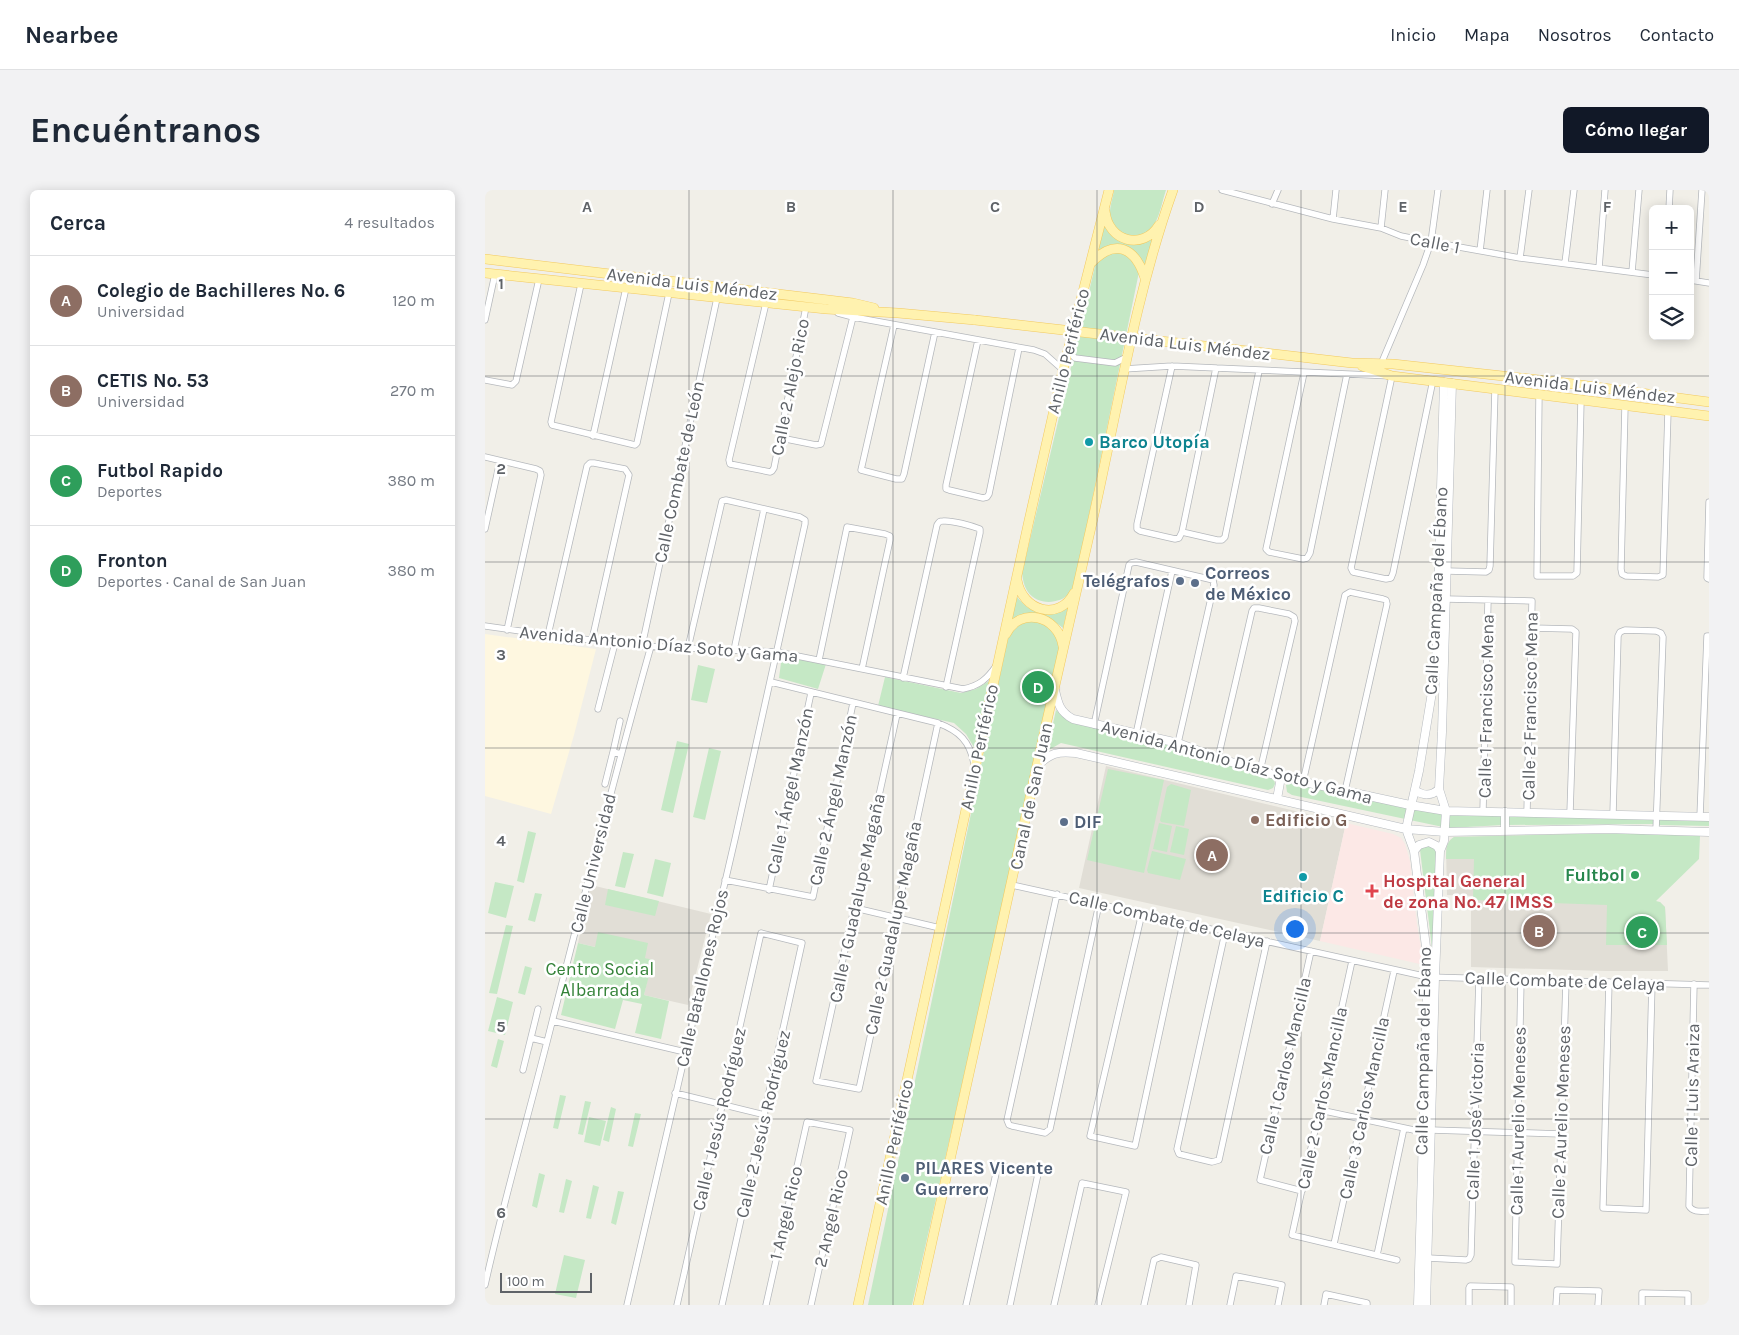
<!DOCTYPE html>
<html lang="es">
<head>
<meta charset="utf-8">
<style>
	:root { --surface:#fff; --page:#f2f2f3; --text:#1f2937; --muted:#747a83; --line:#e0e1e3; --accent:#111827 }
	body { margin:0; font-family:Karla,sans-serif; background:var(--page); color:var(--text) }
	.controls { position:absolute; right:15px; top:15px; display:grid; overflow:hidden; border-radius:8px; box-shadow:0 2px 12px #0003 }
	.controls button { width:45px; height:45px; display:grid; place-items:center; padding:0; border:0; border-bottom:1px solid var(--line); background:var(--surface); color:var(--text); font:25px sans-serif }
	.scale { position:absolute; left:15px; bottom:12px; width:92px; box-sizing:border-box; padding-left:5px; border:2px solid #5f6368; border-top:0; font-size:14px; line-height:18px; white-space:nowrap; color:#5f6368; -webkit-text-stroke:4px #fff; paint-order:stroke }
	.you { position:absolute; left:809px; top:738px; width:18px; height:18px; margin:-12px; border:4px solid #fff; border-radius:50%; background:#1a73e8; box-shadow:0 0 0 8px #1a73e833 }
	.badge { display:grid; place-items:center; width:32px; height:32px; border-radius:50%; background:var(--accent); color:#fff; font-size:16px; font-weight:700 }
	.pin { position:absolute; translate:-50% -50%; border:2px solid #fff; box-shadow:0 1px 5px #0006 }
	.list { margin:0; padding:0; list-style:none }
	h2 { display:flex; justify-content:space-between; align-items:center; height:65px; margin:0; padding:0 20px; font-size:21px }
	h2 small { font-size:16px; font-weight:400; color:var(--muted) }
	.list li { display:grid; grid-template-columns:32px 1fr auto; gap:15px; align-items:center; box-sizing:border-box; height:90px; padding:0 20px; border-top:1px solid var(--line) }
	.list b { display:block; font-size:19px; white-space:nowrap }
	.list p { margin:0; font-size:16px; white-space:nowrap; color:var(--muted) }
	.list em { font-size:16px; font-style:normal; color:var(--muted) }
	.icon { flex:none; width:28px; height:28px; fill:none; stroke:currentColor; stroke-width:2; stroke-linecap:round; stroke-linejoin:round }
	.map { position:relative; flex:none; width:1224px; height:1115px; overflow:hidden; border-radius:8px }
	header { display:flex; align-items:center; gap:30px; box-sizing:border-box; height:70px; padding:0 25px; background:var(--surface); border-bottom:1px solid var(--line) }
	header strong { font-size:24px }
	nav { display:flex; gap:28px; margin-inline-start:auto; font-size:18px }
	.intro { display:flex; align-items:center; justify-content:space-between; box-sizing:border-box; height:120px; padding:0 30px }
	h1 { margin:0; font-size:35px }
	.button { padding:12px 22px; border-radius:8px; background:var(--accent); color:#fff; font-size:18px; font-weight:700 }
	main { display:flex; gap:30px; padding:0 30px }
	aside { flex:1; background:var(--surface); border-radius:8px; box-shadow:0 2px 12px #0003 }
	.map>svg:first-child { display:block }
</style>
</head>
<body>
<header>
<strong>Nearbee</strong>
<nav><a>Inicio</a><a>Mapa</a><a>Nosotros</a><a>Contacto</a></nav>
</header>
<div class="intro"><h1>Encuéntranos</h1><a class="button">Cómo llegar</a></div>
<main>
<aside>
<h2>Cerca<small>4 resultados</small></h2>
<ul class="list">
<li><span class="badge" style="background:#8d6e63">A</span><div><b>Colegio de Bachilleres No. 6</b><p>Universidad</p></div><em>120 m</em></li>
<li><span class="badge" style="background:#8d6e63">B</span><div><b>CETIS No. 53</b><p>Universidad</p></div><em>270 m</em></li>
<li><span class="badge" style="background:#2e9e5b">C</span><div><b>Futbol Rapido</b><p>Deportes</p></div><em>380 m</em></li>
<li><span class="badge" style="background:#2e9e5b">D</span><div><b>Fronton</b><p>Deportes · Canal de San Juan</p></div><em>380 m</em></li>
</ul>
</aside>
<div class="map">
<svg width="1224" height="1115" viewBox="0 0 1224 1115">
	<rect width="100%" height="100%" fill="#f1efe8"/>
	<path fill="#fef7e0" d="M0 444 111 459 89 545 66 624 0 606Z"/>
	<path fill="#e1ded6" d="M621 576 861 633 835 751 594 698Z
		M1131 643 1170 712H1175L1180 717 1183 781H1121L986 777V710H988L989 706 962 705 961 657 965 650 969 647Z
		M106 695 226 724 203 815 159 805 167 770 93 753Z"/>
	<path fill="#fce8e6" d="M861 633 908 644 916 648 920 654 925 671 932 735 939 775 835 751Z"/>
	<path fill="#c5e8c5" d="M629 0H681C677 11 675 28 667 37 655 52 630 47 625 27 624 18 628 8 629 0Z
		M619 32C629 55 649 60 669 47L659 78C647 50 635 58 610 64Z
		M637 62 648 69 654 82 590 393C589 396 587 400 585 403 574 415 552 415 543 402 539 396 538 390 537 383L611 72 622 64Z
		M532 407C548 427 562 423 583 417L578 438C562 425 545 423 526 430Z
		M544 429 566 435 576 457 427 1115H383L523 447 527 440Z
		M297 465 341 474 333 499 294 488Z
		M213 475 230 479 222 513 206 510Z
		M400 487 476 503 491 499 504 491 490 559 481 544 469 533 393 516Z
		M571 520 581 528 691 553 786 586 789 589 790 594 788 598 783 600 576 553 562 561Z
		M192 551 204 554 188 623 176 620Z
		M224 558 236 561 220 630 208 627Z
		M623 579 679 590 659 683 602 670Z
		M805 592 958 624V637L807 605 802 602 801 595Z
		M686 594 706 600 699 636 676 632 675 630 682 597Z
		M964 621 1018 622V635L963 638Z
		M1022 622 1169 627V634L1022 635Z
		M1174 627 1224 628V636L1173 635Z
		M674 633 687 636 682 662 668 659Z
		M691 636 704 639 699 665 685 662Z
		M43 641 51 643 39 693 32 691Z
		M1131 643 1215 646 1214 669 1171 711 1175 712 1180 717 1182 755H1121L1122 715 988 710 989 669H961C961 660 961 652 969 647Z
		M943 653 952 660 949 774 935 660Z
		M667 661 701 669 695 690 663 683 662 680Z
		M138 662 149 664 140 698 130 696Z
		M170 669 186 673 178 707 162 703Z
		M10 692 29 696 21 728 3 723Z
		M123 699 174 711 170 726 120 715Z
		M50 703 57 704 50 732 43 730Z
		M21 735 28 736 12 804 4 803Z
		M113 742 163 753 160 768 168 770 159 805 184 811 176 849 150 843 157 814 138 810 130 839 76 825 93 753 110 757Z
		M40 776 47 778 40 805 33 803Z
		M12 807 28 812 20 845 3 841Z
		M13 849 19 851 12 878 6 876Z
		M75 905 81 906 73 939 68 938Z
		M100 911 106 912 98 945 93 944Z
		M126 917 131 919 124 952 118 950Z
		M150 923 156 924 148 957 143 956Z
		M104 927 121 931 115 956 99 952Z
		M54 983 60 985 52 1018 47 1016Z
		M81 989 87 991 79 1023 74 1022Z
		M108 995 114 997 106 1029 101 1028Z
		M133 1001 139 1002 131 1035 126 1033Z
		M79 1065 100 1070 91 1108 70 1104Z"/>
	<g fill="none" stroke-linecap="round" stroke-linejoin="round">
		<g stroke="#b5b8bc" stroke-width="7">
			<path id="street" d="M737 0 848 29 896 38 916 46 946 52 1035 68 1168 85
				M787 14 793 0
				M1184 19 1185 0
				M848 29 851 0
				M896 38 900 0
				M995 61 1002 0
				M1035 68 1044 0
				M1080 73 1089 0
				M1114 78 1120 0
				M1147 82 1154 0
				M1205 90 1224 93
				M1211 91 1217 0
				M96 94 66 232 67 235 150 255 152 253 184 103
				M281 113 244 270 245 274 285 282 287 281 289 278 321 117
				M353 123 368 127 549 160 560 164 578 180
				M0 130 10 84
				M409 135 376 280 411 289H417L419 284 450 142
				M493 150 461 295V299L464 300 498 308 502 307 504 304 534 158
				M583 161 590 168 630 173 642 167
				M896 174 938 75 946 52 953 0
				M687 176 652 334V339L655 341 690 349 694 348 697 342 731 178
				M639 179 687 176 907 186 866 378 868 382 901 389 906 388 908 383 948 190
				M819 183 781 359 784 362 818 369 822 368 825 363 862 184
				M0 190 27 195 31 191 54 89
				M1054 205 1052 386H1088L1092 383 1096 210
				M1140 216 1136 379 1137 384 1141 386 1173 387 1178 385 1183 221
				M108 246 141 98
				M296 248 331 255 336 254 368 127
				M0 267 51 279 55 281 56 285 22 440
				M1224 312 1222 388 1224 389
				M0 339 15 271
				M697 342 732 350H737L740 347 774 181
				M962 381 1001 382 1004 380 1005 376 1010 199
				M961 409 1047 411 1042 622
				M0 436 63 445 157 456 292 462 478 499C494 496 502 489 511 476
				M1047 438 1087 439 1091 442 1085 623
				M63 445 102 276 105 273H109L140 279 144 285 107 450
				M157 456 232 108
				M249 460 279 319
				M334 470 362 337 400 344 405 346V350L377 479
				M418 488 452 335C454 332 454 331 458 331 467 330 487 336 495 339V343L461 497
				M286 492 453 533C474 541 485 551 489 574
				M113 519 130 453
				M412 524 331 891 374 899 453 533
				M135 531 128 562 136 564
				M609 535 644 375 646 373 651 372 724 389 728 390 729 395 693 553
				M651 544 687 381
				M733 568 767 421 769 418H774L804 424 809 427 810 431 775 581
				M818 592 860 405 865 402 898 409 901 410 902 414 860 601
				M120 594 128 562
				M998 621 1003 410
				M1128 624 1133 446 1135 442 1140 440 1171 441 1176 443 1178 447 1171 640
				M1215 627 1222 446H1224
				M240 690 328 707 368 513
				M527 695 943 787 1224 795
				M284 700 326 503
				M572 704 522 930 524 935 527 936 560 943 565 939 614 714
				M370 718 455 738
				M657 723 605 946 650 956 698 733
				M740 743 692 959 694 964 727 972 734 970 782 751
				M867 771 807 1045 912 1070
				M1036 790 1030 1072 1072 1074 1081 791
				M1124 792 1118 1018 1161 1020 1167 793
				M1209 794 1204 1016C1208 1023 1217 1021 1224 1021
				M68 831 200 862
				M46 848 62 852
				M38 880 53 819
				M190 903 280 925
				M835 920 938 942
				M946 940 1076 944
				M817 1001 775 990 826 761
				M849 1054 909 781
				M892 1065 919 938
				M943 1068 981 1070 984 1069 986 1065 994 788
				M0 1095C20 1005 46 917 68 828 100 704 131 579 166 456
				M142 1115 250 649 320 334V330L315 327 241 310 237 311 203 458
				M192 1115 276 743 317 753 237 1115
				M281 1115 322 932 365 940 326 1115
				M481 1115 513 975 553 984 525 1115
				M569 1115 597 993 641 1002 613 1115
				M659 1115 669 1070 676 1067 711 1075 704 1115
				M745 1115 751 1086 797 1095 793 1115
				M839 1115 841 1104 882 1113V1115
				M984 1115V1098L985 1096 1026 1097V1115
				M1071 1115 1072 1100 1114 1101 1113 1115
				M1157 1115V1103L1203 1104V1115"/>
		</g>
		<g stroke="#b6babf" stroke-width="9">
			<path id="secondary" d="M570 500C573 514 575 522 588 529L693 553 733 568 796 587 925 615 961 621 1224 627
				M552 576C566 563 572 561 591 563L921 639 960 642 1123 639 1224 642
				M930 600C938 606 947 606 954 599
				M792 609 796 587
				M1020 641V622
				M929 661 934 655 944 652 952 656 955 661
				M933 1115 943 773 929 661 921 639 934 581 951 478 959 192
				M941 1115 950 787 955 661 959 651 961 621 954 599 957 542 967 193"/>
		</g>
		<g stroke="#f2c960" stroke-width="10">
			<path id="primary" d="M620 21C623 52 658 61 674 35
				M0 69 368 113 389 118
				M606 73C630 48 650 57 660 88
				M0 83 341 119 413 123 490 130
				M737 158 867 173 908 174 1073 192 1224 212
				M877 176 907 186 1224 226
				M532 390C537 421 574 432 589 403
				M521 444C535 416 573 425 578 456
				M373 1115 543 335 578 180 624 0
				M433 1115C489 859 545 602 604 346 631 230 648 112 688 0"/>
		</g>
		<use href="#street" stroke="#fff" stroke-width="5.5"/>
		<use href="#secondary" stroke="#fff" stroke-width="8"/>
		<use href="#primary" stroke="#fff2af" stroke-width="9"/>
		<g stroke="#f2c960" stroke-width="10" stroke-linecap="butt">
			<path id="primary-bridge" d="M490 130 737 158"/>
		</g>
		<use href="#primary-bridge" stroke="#fff2af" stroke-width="9"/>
	</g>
	<path fill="none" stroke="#5f6368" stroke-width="1" stroke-opacity="0.55" d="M204 0V1115M408 0V1115M612 0V1115M816 0V1115M1020 0V1115M0 186H1224M0 372H1224M0 558H1224M0 743H1224M0 929H1224"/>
	<g fill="#0f9aa8" stroke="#fff" stroke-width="2">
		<circle cx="604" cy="252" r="5"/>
		<circle cx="818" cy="687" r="5"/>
	</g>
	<g fill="#5c6f8a" stroke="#fff" stroke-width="2">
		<circle cx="695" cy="391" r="5"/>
		<circle cx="710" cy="393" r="5"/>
		<circle cx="579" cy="632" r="5"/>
		<circle cx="420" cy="988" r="5"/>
	</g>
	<circle fill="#8d6e63" stroke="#fff" stroke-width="2" cx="770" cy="630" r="5"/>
	<circle fill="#2e9e5b" stroke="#fff" stroke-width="2" cx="1150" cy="685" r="5"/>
	<path fill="#e0444e" stroke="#fff" stroke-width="2" d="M884.5 693.5h5v5h5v5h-5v5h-5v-5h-5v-5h5z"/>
	<g text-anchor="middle" stroke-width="5" stroke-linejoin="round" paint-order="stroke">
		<g font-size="18" fill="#5f6368" stroke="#fff">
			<text transform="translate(950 53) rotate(11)" y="6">Calle 1</text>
			<text transform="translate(207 94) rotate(7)" y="6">Avenida Luis Méndez</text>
			<text transform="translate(700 154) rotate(7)" y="6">Avenida Luis Méndez</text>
			<text transform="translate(583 161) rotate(-76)" y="6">Anillo Periférico</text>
			<text transform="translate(305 197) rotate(-79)" y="6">Calle 2 Alejo Rico</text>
			<text transform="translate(1105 197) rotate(7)" y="6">Avenida Luis Méndez</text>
			<text transform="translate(194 282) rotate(-78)" y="6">Calle Combate de León</text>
			<text transform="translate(951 401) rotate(-87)" y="6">Calle Campaña del Ébano</text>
			<text transform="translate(174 454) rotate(5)" y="6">Avenida Antonio Díaz Soto y Gama</text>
			<text transform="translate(1001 516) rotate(-89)" y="6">Calle 1 Francisco Mena</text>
			<text transform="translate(1045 516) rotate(-89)" y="6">Calle 2 Francisco Mena</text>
			<text transform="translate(494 557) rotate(-78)" y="6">Anillo Periférico</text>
			<text transform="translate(752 572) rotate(15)" y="6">Avenida Antonio Díaz Soto y Gama</text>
			<text transform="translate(305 601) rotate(-78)" y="6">Calle 1 Ángel Manzón</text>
			<text transform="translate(546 606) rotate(-78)" y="6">Canal de San Juan</text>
			<text transform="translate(348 610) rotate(-78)" y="6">Calle 2 Ángel Manzón</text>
			<text transform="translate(108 673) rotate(-76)" y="6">Calle Universidad</text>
			<text transform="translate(372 708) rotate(-78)" y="6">Calle 1 Guadalupe Magaña</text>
			<text transform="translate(682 729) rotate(13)" y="6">Calle Combate de Celaya</text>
			<text transform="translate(408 738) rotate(-78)" y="6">Calle 2 Guadalupe Magaña</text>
			<text transform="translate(217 788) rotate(-77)" y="6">Calle Batallones Rojos</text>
			<text transform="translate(1080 791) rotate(2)" y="6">Calle Combate de Celaya</text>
			<text transform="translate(938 861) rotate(-89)" y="6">Calle Campaña del Ébano</text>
			<text transform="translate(800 876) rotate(-77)" y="6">Calle 1 Carlos Mancilla</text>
			<text transform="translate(1207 905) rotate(-89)" y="6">Calle 1 Luis Araiza</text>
			<text transform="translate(837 908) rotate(-78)" y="6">Calle 2 Carlos Mancilla</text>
			<text transform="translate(879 918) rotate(-78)" y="6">Calle 3 Carlos Mancilla</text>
			<text transform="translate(234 929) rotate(-77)" y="6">Calle 1 Jesús Rodríguez</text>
			<text transform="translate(990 931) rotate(-88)" y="6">Calle 1 José Victoria</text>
			<text transform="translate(1033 931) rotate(-89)" y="6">Calle 1 Aurelio Meneses</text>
			<text transform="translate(1076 932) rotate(-88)" y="6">Calle 2 Aurelio Meneses</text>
			<text transform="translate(278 934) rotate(-77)" y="6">Calle 2 Jesús Rodríguez</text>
			<text transform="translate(409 952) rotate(-78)" y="6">Anillo Periférico</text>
			<text transform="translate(301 1023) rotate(-77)" y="6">1 Angel Rico</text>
			<text transform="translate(346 1028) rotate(-77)" y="6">2 Angel Rico</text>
		</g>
		<g font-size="18" font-weight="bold" fill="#0d838f" stroke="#fff" text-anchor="start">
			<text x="614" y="258">Barco Utopía</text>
			<text x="818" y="712" text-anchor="middle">Edificio C</text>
		</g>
		<g font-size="18" font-weight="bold" fill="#4e5e75" stroke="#fff" text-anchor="start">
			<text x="720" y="389">Correos<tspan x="720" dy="21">de México</tspan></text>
			<text x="685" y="397" text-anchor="end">Telégrafos</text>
			<text x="589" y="638">DIF</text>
			<text x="430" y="984">PILARES Vicente<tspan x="430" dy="21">Guerrero</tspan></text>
		</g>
		<g font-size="18" font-weight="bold" fill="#785e54" stroke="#fff" text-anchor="start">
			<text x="780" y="636">Edificio G</text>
		</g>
		<g font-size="18" font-weight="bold" fill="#27864d" stroke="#fff" text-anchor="end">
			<text x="1140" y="691">Fultbol</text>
		</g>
		<g font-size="18" font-weight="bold" fill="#be3a42" stroke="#fff" text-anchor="start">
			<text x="898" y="697">Hospital General<tspan x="898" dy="21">de zona No. 47 IMSS</tspan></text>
		</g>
		<g font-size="18" fill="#348238" stroke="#fff">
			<text x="115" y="785">Centro Social<tspan x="115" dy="21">Albarrada</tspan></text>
		</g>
	</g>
	<g font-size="16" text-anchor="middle" font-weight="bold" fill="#5f6368" stroke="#fff" stroke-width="5" stroke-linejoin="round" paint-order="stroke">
		<text x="102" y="22">A</text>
		<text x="306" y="22">B</text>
		<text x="510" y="22">C</text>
		<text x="714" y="22">D</text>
		<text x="918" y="22">E</text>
		<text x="1122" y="22">F</text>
		<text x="16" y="99">1</text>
		<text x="16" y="284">2</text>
		<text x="16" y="470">3</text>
		<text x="16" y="656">4</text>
		<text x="16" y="842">5</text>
		<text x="16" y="1028">6</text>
	</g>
</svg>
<div class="controls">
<button>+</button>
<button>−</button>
<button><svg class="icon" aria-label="layers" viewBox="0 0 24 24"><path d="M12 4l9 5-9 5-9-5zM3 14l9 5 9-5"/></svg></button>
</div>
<div class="scale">100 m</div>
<div class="you"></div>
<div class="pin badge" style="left:727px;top:665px;background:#8d6e63">A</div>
<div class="pin badge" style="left:1054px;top:741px;background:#8d6e63">B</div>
<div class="pin badge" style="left:1157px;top:742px;background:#2e9e5b">C</div>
<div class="pin badge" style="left:553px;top:497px;background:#2e9e5b">D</div>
</div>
</main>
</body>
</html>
